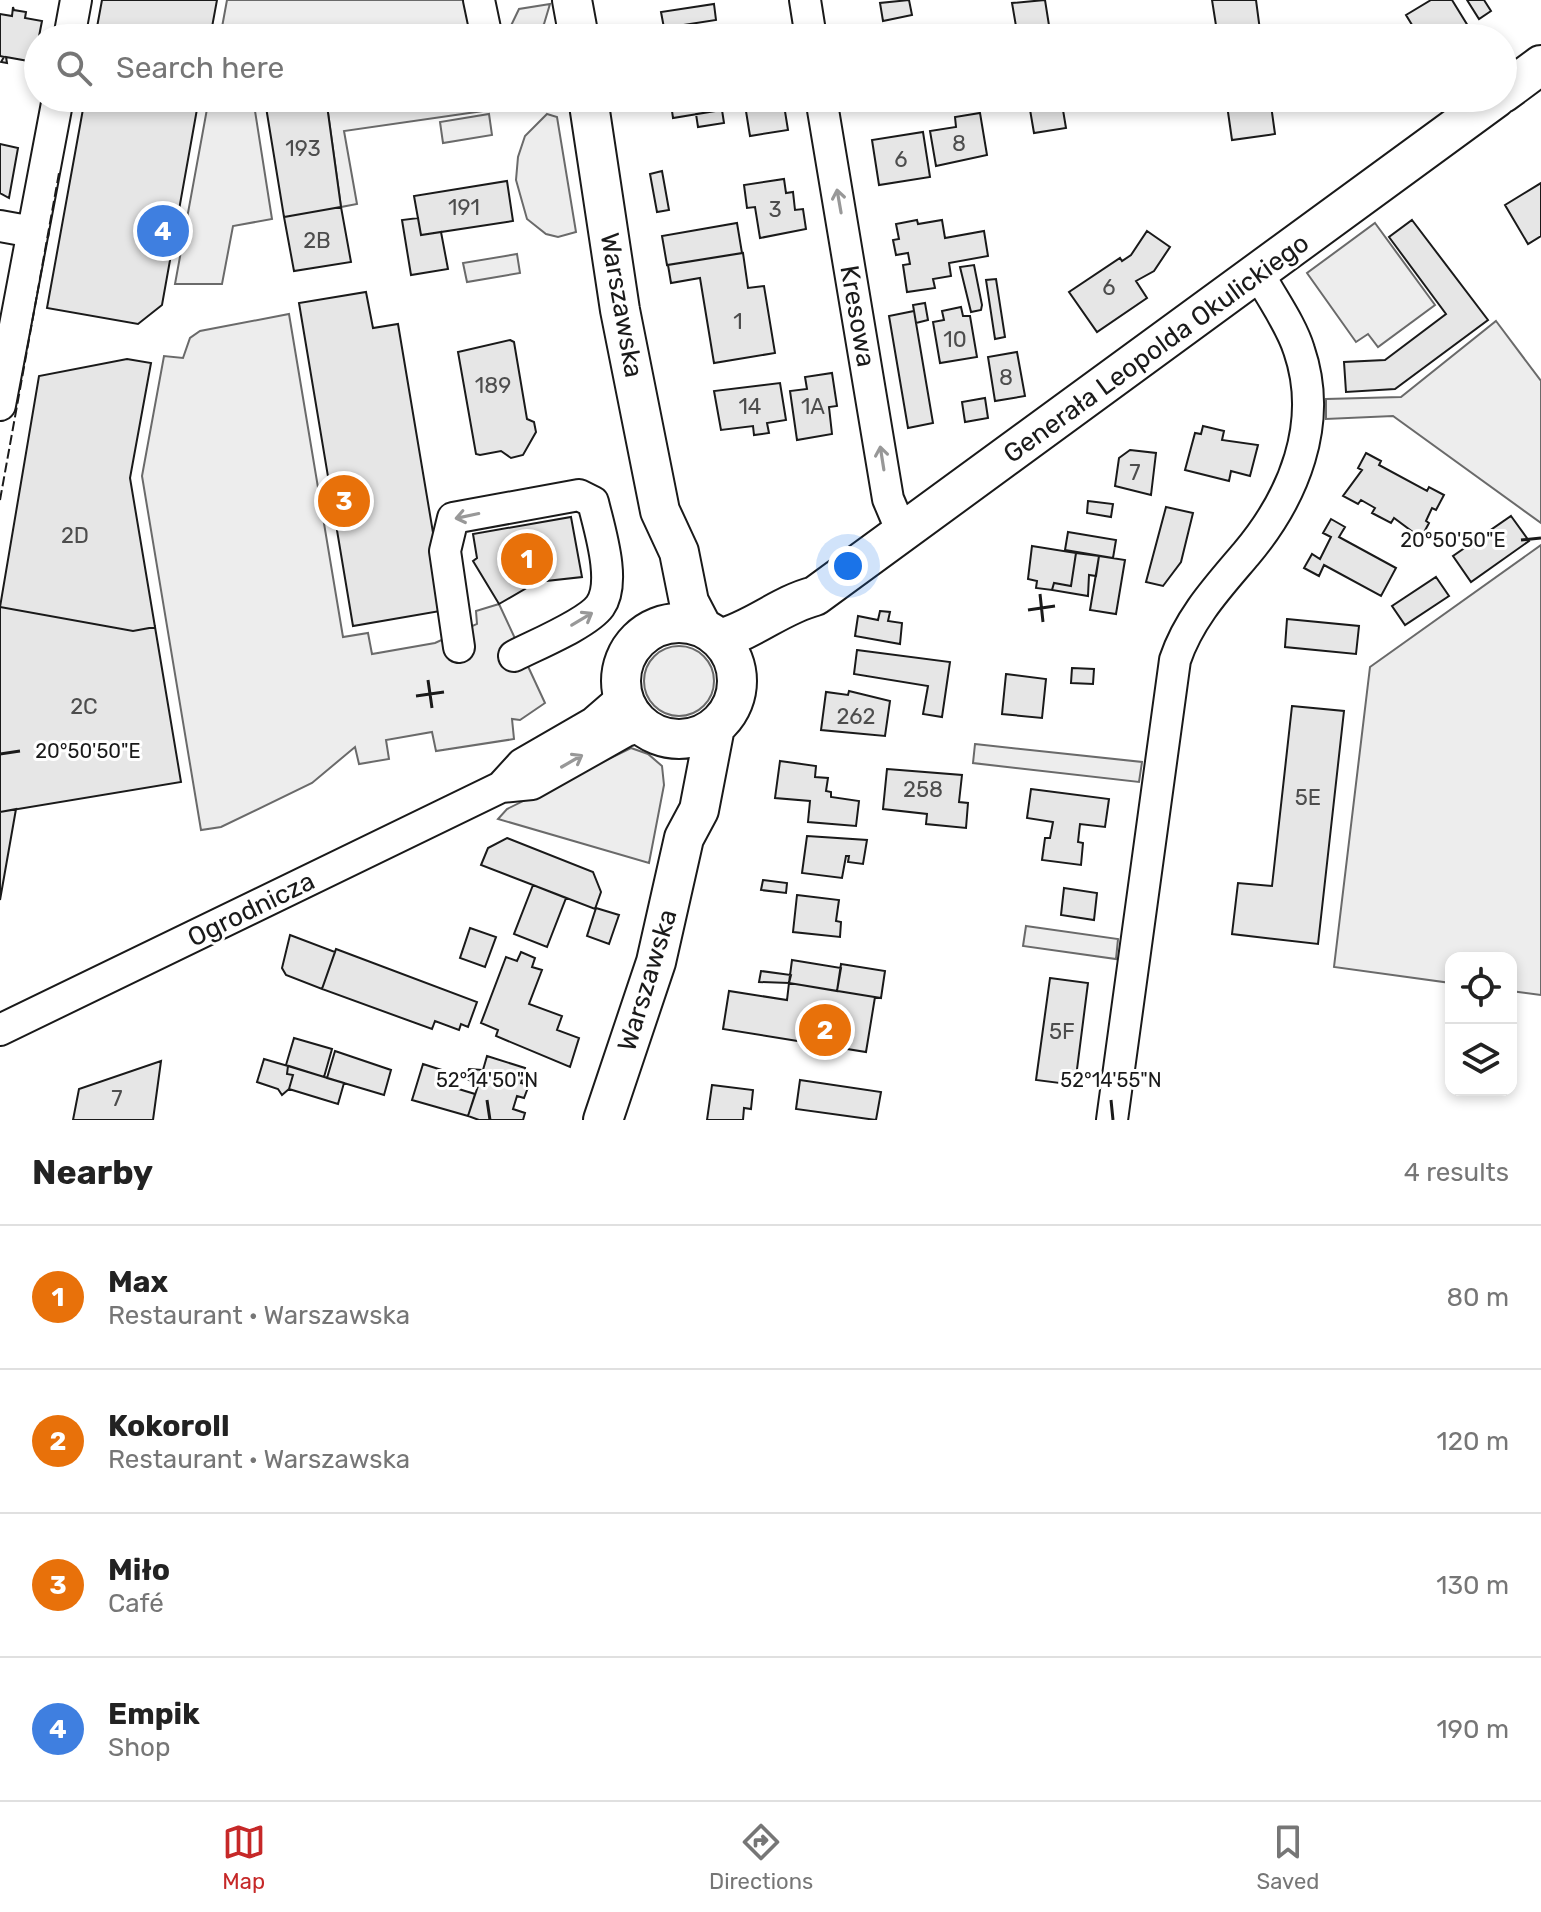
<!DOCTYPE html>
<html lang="en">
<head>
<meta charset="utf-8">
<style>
	:root { --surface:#fff; --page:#f6f6f6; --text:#222; --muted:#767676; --line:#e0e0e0; --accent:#c62828 }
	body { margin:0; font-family:Rubik,sans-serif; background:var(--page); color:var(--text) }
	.controls { position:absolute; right:24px; bottom:24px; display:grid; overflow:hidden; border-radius:16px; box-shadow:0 4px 12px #0003 }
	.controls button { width:72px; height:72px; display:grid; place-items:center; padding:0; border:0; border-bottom:2px solid var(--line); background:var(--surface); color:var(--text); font:40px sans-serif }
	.you { position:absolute; left:848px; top:566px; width:28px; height:28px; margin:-20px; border:6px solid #fff; border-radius:50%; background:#1a73e8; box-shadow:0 0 0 12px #1a73e833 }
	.badge { display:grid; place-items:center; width:52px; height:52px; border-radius:50%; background:var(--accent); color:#fff; font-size:26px; font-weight:700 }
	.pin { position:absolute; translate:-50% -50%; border:4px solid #fff; box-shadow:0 2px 8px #0006 }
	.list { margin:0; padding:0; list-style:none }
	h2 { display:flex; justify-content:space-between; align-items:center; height:104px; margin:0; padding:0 32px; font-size:34px }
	h2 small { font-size:26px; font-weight:400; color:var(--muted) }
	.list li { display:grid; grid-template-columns:52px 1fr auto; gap:24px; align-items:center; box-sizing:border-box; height:144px; padding:0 32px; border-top:2px solid var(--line) }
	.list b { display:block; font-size:30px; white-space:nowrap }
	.list p { margin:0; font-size:26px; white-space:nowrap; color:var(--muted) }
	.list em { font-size:26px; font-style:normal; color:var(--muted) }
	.icon { flex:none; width:44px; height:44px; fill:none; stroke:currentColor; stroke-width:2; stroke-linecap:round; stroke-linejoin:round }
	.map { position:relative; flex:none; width:1541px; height:1120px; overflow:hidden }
	.search { position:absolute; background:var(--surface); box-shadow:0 4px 12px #0003; left:24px; right:24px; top:24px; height:88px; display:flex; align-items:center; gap:20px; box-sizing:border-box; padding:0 28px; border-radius:44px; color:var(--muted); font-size:30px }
	.sheet { height:680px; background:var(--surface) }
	nav { display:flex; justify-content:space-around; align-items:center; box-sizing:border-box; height:112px; border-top:2px solid var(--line); background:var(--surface); font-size:22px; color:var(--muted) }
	nav a { display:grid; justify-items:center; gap:4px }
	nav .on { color:var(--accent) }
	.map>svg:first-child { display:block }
</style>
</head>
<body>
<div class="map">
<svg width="1541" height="1120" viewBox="0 0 1541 1120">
	<rect width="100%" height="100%" fill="#fff"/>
	<path fill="#ededed" stroke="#6a6a6a" stroke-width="2" d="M227 0H466L472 38H220Z
		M550 4 544 24 532 37 511 38 507 34 519 9Z
		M209 98H257L255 111 272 219 233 226 222 284H175Z
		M326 98 341 99 348 108 368 105V98H516L497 109 344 131 357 204 341 207Z
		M489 114 492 135 443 143 440 122Z
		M547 114 557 117 576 232 558 237 546 234 527 219 516 180 518 157 525 136Z
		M1375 223 1435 305 1378 347 1368 334 1356 342 1307 273Z
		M517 254 520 273 467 282 463 263Z
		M289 314 343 637 368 633 372 654 435 643 477 624 476 611 499 604 545 703 520 720 512 719 514 739 436 751 432 732 386 740 389 759 359 764 355 747 312 783 221 827 201 830 142 476 164 356 183 358 190 338 200 331Z
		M1496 321 1541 381V523L1393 416 1326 419V399L1401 397Z
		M1541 545V995L1511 991V958H1451V983L1334 967 1370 667Z
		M644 681a35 35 0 1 1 70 0a35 35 0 1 1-70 0Z
		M975 744 1142 762 1139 782 973 763Z
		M631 748 648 754 662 766 664 785 649 863 498 819 507 809Z
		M1026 926 1118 939 1116 959 1023 946Z"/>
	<path fill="#e6e6e6" stroke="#1a1a1a" stroke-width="2" d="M102 0H217L210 38H95Z
		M909 0 912 15 883 21 880 3Z
		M1045 0 1051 38H1018L1012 3Z
		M1212 0H1256L1261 38H1218Z
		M1431 0H1452L1468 26 1456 33 1459 38H1420L1406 15Z
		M1467 0H1484L1491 11 1479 19Z
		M714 4 716 20 664 28 661 12Z
		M13 7 14 10 26 12 25 18 42 21 34 62 6 57 7 63 1 62 4 57 0 56V14L12 16Z
		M85 98H199L162 305 138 324 47 308Z
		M326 98 341 207 284 217 266 107Z
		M708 98H720L722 110 673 118 671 104Z
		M854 98H901V100L855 107Z
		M1028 98H1061L1066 128 1034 133Z
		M1226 98H1270L1275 134 1232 140Z
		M783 99 788 130 750 136 745 105Z
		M722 110 724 123 698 127 696 114Z
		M980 113 987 155 936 166 930 131 956 127 955 117Z
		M923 132 930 177 879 185 872 140Z
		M0 144 18 148 9 198 0 193Z
		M662 171 669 210 657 212 650 174Z
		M784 179 786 193 793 192 795 210 803 209 806 229 760 238 755 207 747 208 744 185Z
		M507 181 513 221 421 235 414 196Z
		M1541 183V236L1528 244 1505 205Z
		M341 207 351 262 294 271 284 217Z
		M418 218 421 235 441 232 448 269 411 275 402 220Z
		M917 220 918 224 942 220 945 238 984 231 988 256 949 263 951 276 933 279 935 288 907 292 903 265 910 264 908 253 896 255 893 240 899 239 896 224Z
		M1412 220 1488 320 1395 389 1346 392 1344 362 1385 360 1446 314 1389 237Z
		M737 223 742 253 667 265 662 236Z
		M1147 231 1170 247 1154 271 1136 281 1147 298 1097 332 1069 292 1120 258 1122 261 1131 255Z
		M743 253 748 288 764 286 775 353 714 363 700 278 671 283 668 265Z
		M974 265 982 305 981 310 971 312 960 267Z
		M996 279 1005 337 995 339 986 280Z
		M366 292 373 328 398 324 446 610 353 626 299 303Z
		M925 303 928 320 916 323 913 305Z
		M961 307 963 316H970L977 357 940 363 933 322 944 320 942 311Z
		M914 311 933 423 908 428 889 316Z
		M510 340 514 342 527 419 534 422 536 432 523 455 511 458 501 451 480 455 476 454 458 352Z
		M1017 352 1025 396 995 401 988 357Z
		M127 359 151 363 130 478 155 627 133 631 0 607 39 376Z
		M832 373 837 406 829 407 832 434 797 440 790 391 807 389 805 377Z
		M780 383 786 420 767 423 769 433 754 435 753 426 721 430 714 391Z
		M985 398 988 418 965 422 962 402Z
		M1203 426 1224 431 1222 440 1258 445 1250 476 1231 471 1229 481 1185 470 1195 433 1201 434Z
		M1130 450 1156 453 1151 495 1115 486 1119 458Z
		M1366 453 1381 461 1379 465 1427 491 1429 487 1444 495 1436 510 1432 508 1426 521 1429 523 1421 538 1394 518 1391 523 1372 513 1375 508 1361 500 1358 504 1343 496 1362 470 1358 468Z
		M1088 501 1113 504 1111 517 1087 513Z
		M1166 507 1193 513 1181 562 1163 586 1146 582Z
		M1511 516 1529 541 1471 582 1453 556Z
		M571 517 582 577 537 582 499 604 473 561 477 558 473 534Z
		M1331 519 1345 527 1339 537 1396 568 1381 596 1324 565 1319 576 1304 568 1312 554 1320 559 1331 537 1323 533Z
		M1068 532 1116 540 1113 558 1065 550Z
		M1032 546 1076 553 1071 586 1054 583 1052 590 1036 588 1037 581 1028 579Z
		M1076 553 1099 556 1096 576 1089 575 1088 596 1052 590 1054 583 1071 586Z
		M1099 556 1125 560 1116 614 1090 610Z
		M1436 577 1449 596 1405 625 1392 606Z
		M0 607 133 631 155 627 181 782 0 812Z
		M880 611 890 612 888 621 902 623 900 644 855 636 858 616 878 620Z
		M1287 619 1359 626 1356 654 1285 647Z
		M857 650 950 662 942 717 923 714 928 686 854 674Z
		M1072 668 1094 669 1093 684 1071 683Z
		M1006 674 1046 679 1042 718 1002 714Z
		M849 691 890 701 885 736 821 730 826 692 848 695Z
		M1292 706 1344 711 1318 944 1232 934 1238 883 1272 886Z
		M780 761 816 766 815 777 828 778 826 791 831 792V797L859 801 856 826 808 822 810 801 775 798Z
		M887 769 962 775 959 802 968 803 966 828 926 824 927 814 883 809Z
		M1031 789 1109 799 1105 827 1080 824 1078 842 1083 843 1081 865 1042 860 1045 838H1050L1053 822 1027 818Z
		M16 809 0 900V812Z
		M807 836 867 840 863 864 848 862 849 856H846L842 878 802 873Z
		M507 838 593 872 601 892 595 909 481 865 488 848Z
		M763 880 787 883 786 893 761 890Z
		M533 885 566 898 547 947 514 934Z
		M1064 888 1097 893 1094 920 1061 915Z
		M797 895 839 900 836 921 841 922 840 937 793 932Z
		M596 908 619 915 609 944 587 936Z
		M470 928 496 937 485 967 460 958Z
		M290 935 335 952 322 989 286 975 282 968Z
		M336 949 477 1002 468 1027 461 1024 459 1030 435 1021 432 1029 322 989Z
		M521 952 535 958 532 967 542 970 529 1004 562 1016 557 1030 579 1038 570 1067 496 1036 498 1030 481 1023 506 957 517 961Z
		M792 960 841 968 837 991 789 983Z
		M841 964 885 971 881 998 837 991Z
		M761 971 791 975 789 983 759 982Z
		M1050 978 1088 983 1075 1085 1036 1080Z
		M789 983 875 997 866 1052 723 1029 729 991 787 1000Z
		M294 1038 332 1049 324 1077 286 1065Z
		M335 1051 391 1070 384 1095 327 1078Z
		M487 1056 525 1068 521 1083 529 1085 524 1098 517 1096 513 1109 525 1113 523 1120H479L468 1116 478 1086 466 1078 469 1069 483 1070Z
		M264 1059 288 1066 287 1074 293 1075 289 1089 282 1095 278 1089 257 1082Z
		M161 1061 153 1120H73L79 1089Z
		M423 1064 451 1073 450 1076 455 1078 452 1087 475 1094 468 1116 412 1100Z
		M288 1066 344 1083 338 1104 289 1089 293 1075 287 1074Z
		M800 1080 881 1092 876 1120 796 1109Z
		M712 1085 753 1090 751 1109 744 1108 743 1120H707Z"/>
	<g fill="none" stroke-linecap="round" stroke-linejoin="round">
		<g stroke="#1a1a1a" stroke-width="34">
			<path id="minor" d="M479 0 487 38
				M805 0 811 38
				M69 38 76 0
				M821 98 888 499 902 532
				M0 226 33 232
				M0 405 58 98
				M459 647 445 551 453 518 579 495 593 502C599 528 617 582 600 606 587 624 535 645 514 656
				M501 787 522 764 593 723 623 697
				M0 1030 501 787 532 784 626 731 642 726
				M1112 1120 1175 660C1189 618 1218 587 1246 554 1294 497 1324 423 1299 350 1291 324 1272 299 1259 274"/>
		</g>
		<g stroke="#1a1a1a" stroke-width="42">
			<path id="major" d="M572 0 579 38
				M1503 93 1541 65
				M588 98 620 310 660 511 679 552 689 602 702 627
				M621 681a58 58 0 1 1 116 0a58 58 0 1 1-116 0Z
				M719 639C754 630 780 605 815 596L1496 98
				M603 1120 656 962 684 838 699 810 715 727"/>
		</g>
		<use href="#minor" stroke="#fff" stroke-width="30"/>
		<use href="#major" stroke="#fff" stroke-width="38"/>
		<path stroke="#1a1a1a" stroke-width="2" stroke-dasharray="10 4" stroke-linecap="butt" d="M0 500 59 173"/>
	</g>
	<defs><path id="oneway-shaft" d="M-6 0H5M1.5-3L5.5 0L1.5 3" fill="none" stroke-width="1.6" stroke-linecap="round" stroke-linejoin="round" transform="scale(2)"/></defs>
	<g stroke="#989898">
		<use href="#oneway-shaft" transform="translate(839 201) rotate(-100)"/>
		<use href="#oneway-shaft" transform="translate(882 458) rotate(-99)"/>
		<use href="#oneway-shaft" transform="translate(467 516) rotate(168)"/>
		<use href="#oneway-shaft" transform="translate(582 619) rotate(-31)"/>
		<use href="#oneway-shaft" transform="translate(572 761) rotate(-30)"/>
	</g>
	<path fill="none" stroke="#1a1a1a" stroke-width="3" d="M1521 540 1541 538M1040 594 1043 622M1028 610 1055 606M428 680 432 708M416 696 444 692M0 754 20 751M487 1100 490 1120M1111 1100 1113 1120"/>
	<g text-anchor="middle" stroke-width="6" stroke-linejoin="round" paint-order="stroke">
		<g font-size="22" fill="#4d4d4d">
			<text x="959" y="151">8</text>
			<text x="303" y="156">193</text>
			<text x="901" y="167">6</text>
			<text x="464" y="215">191</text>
			<text x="775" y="217">3</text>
			<text x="317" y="248">2B</text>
			<text x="1109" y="295">6</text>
			<text x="738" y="329">1</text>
			<text x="955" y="347">10</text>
			<text x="1006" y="385">8</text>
			<text x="493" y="393">189</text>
			<text x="750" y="414">14</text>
			<text x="813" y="414">1A</text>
			<text x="1135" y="480">7</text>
			<text x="75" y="543">2D</text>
			<text x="84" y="714">2C</text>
			<text x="856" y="724">262</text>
			<text x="923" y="797">258</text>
			<text x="1308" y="805">5E</text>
			<text x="1062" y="1039">5F</text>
			<text x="117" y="1106">7</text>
		</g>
		<g font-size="26" fill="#1a1a1a" stroke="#fff">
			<text transform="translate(622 305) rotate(80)" y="9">Warszawska</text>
			<text transform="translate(858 316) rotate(80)" y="9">Kresowa</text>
			<text transform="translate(1156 348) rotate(-36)" y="9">Generała Leopolda Okulickiego</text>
			<text transform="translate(251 909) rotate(-26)" y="9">Ogrodnicza</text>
			<text transform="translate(647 980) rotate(-73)" y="9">Warszawska</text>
		</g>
	</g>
	<g font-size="20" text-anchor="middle" fill="#1a1a1a" stroke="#fff" stroke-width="6" stroke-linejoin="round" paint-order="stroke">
		<text x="1453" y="547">20°50'50"E</text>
		<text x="88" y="758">20°50'50"E</text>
		<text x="487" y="1087">52°14'50"N</text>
		<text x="1111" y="1087">52°14'55"N</text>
	</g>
</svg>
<div class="controls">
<button><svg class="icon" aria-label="locate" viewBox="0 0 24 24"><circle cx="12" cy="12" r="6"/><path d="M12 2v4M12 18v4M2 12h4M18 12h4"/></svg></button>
<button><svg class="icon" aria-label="layers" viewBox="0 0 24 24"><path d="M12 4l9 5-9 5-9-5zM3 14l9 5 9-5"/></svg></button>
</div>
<div class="you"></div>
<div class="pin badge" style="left:527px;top:559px;background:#e8710a">1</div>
<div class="pin badge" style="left:825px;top:1030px;background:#e8710a">2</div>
<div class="pin badge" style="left:344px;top:501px;background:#e8710a">3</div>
<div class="pin badge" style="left:163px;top:231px;background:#3f7fe0">4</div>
<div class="search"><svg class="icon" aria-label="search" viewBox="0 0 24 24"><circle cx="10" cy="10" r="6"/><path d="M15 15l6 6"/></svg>Search here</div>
</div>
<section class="sheet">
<h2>Nearby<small>4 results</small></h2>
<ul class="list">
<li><span class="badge" style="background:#e8710a">1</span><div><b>Max</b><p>Restaurant · Warszawska</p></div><em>80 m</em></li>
<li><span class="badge" style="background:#e8710a">2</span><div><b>Kokoroll</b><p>Restaurant · Warszawska</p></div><em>120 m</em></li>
<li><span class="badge" style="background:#e8710a">3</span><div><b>Miło</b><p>Café</p></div><em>130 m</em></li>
<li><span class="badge" style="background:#3f7fe0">4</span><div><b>Empik</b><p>Shop</p></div><em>190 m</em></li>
</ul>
</section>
<nav>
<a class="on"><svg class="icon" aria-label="map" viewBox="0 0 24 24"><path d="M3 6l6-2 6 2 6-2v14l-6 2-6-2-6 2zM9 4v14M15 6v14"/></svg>Map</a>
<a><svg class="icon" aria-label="directions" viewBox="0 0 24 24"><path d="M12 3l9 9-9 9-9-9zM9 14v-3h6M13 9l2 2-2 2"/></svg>Directions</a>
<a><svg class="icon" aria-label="saved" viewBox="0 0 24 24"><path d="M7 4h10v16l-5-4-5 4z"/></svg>Saved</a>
</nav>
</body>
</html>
